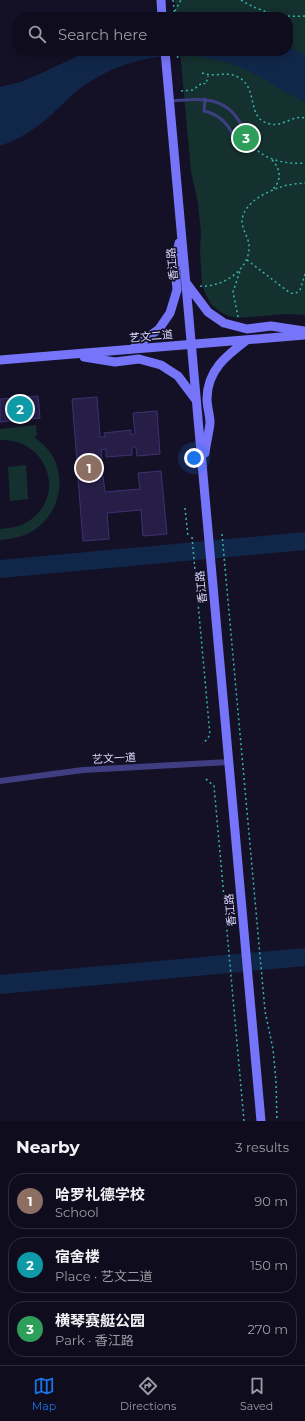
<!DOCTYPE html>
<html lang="en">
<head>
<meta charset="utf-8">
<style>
	:root { --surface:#0f0d1d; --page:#1d1b2a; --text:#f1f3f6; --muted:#9b9ca4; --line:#2f2d3b; --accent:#1a73e8 }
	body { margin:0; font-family:Montserrat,"Noto Sans SC",sans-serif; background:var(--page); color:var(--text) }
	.you { position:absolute; left:194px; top:458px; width:14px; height:14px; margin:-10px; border:3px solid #fff; border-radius:50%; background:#1a73e8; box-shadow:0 0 0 6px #1a73e833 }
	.badge { display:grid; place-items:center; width:26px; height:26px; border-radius:50%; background:var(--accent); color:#fff; font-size:13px; font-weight:700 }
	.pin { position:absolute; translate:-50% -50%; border:2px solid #fff; box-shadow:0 1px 4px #0006 }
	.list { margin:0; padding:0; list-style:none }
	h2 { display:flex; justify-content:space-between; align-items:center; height:52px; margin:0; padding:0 16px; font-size:17px }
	h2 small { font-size:13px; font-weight:400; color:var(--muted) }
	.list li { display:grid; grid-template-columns:26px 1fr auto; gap:12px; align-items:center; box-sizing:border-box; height:56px; margin:0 8px 8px; padding:0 8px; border:1px solid var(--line); border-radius:16px }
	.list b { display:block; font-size:15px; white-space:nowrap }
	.list p { margin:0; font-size:13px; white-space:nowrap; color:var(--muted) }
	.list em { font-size:13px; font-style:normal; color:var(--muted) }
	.icon { flex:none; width:22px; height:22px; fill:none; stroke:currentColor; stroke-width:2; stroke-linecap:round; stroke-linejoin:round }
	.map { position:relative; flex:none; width:305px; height:1121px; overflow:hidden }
	.search { position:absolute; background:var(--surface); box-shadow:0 2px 10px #0003; left:12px; right:12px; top:12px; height:44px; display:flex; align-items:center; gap:10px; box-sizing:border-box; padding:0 14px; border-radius:16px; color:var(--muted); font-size:15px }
	.sheet { height:244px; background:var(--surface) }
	nav { display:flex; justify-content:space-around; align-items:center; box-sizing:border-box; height:56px; border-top:1px solid var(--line); background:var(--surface); font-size:11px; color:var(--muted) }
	nav a { display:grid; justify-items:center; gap:2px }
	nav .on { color:var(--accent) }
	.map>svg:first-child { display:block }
</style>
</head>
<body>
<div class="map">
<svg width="305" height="1121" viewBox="0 0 305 1121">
	<rect width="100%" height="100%" fill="#141127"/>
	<path fill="#14302f" d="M175 0H305V315L286 314 239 318 228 316 219 311 211 304 206 295 202 285 200 251 201 233 198 203 191 172 180 51H288V17H177Z
		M36 425 37 436 34 437C41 442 48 448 53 457 68 484 56 521 27 534 18 538 9 539 0 540V529C10 528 20 527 29 521 68 494 46 438 0 440V429Z
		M26 465 28 499 10 501 8 467Z"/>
	<path fill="#11274a" d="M288 47 305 54V102C284 93 265 78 244 69 193 45 128 54 83 86 71 95 62 105 51 115 36 129 19 139 0 146V87L21 82 44 72 88 51H288Z
		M305 532V550L0 578V560Z
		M305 948V966L0 994V975Z"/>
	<path fill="#261e47" stroke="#3d3172" d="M38 396 40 418 0 422V399Z
		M97 397 100 437H105L104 433 131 430V435L135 434 133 413 157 411 160 454 137 456 136 447H132V455L106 457V449L101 450 102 459 77 461 72 399Z
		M161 471 167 534 143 536 141 510 107 513 109 539 83 541 78 478 103 476 105 492 140 489 138 473Z"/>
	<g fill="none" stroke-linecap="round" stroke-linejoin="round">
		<path stroke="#36b4ab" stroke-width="1.5" stroke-dasharray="2 3" stroke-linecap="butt" d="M173 0 175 17
			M241 0C260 12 283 18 305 16
			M175 11 181 0
			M177 51 178 61
			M202 73C216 78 227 70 240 78 259 91 246 119 270 124 283 127 292 115 305 118
			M181 91 193 90 202 83 206 84 208 76
			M246 135C255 158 283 165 305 163
			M272 160C281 169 282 181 272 190
			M247 260 290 293C294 294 297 293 300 290L305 274
			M200 286C221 288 248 271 249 249 250 239 243 232 242 222 242 204 265 192 281 187 288 184 297 184 305 183
			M238 317 233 292 240 271
			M185 508 188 536
			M222 534 265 1011 273 1049 276 1081 277 1121
			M192 537 210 735 203 744
			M206 779 214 786 244 1121"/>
		<path stroke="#403e83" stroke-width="3" d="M172 101C204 98 230 96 244 131L233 135C227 122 218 114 204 111L205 99"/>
		<path stroke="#403e83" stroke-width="6" d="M0 781 83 770 229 762"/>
		<path stroke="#7674f8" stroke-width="9" d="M161 0 162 17
			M165 51 261 1121
			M187 284 208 312 224 323 247 329 271 326 304 331
			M132 349 159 329 170 313 177 290 175 266 179 243
			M84 357 115 362 139 359 161 365 178 376 196 400
			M0 360 305 335
			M205 453C206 443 209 433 210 423 210 415 207 407 207 399 207 370 227 355 247 340"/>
	</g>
	<g text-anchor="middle" stroke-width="3.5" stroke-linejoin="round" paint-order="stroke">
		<g font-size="11" fill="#dcd8fd" stroke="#141127">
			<text transform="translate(172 264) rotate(-95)" y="4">香江路</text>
			<text transform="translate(151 336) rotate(-5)" y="4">艺文二道</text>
			<text transform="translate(201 587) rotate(-95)" y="4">香江路</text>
			<text transform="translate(114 758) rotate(-3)" y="4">艺文一道</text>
			<text transform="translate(230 910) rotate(-95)" y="4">香江路</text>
		</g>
	</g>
</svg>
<div class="you"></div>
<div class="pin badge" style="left:89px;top:468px;background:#8d6e63">1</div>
<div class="pin badge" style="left:20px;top:409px;background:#0f9aa8">2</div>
<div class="pin badge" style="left:246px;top:138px;background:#2e9e5b">3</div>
<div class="search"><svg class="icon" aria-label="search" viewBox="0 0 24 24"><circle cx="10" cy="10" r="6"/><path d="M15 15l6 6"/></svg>Search here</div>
</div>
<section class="sheet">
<h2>Nearby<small>3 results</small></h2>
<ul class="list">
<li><span class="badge" style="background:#8d6e63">1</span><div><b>哈罗礼德学校</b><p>School</p></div><em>90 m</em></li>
<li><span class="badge" style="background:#0f9aa8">2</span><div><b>宿舍楼</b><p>Place · 艺文二道</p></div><em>150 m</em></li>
<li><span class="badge" style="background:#2e9e5b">3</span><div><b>横琴赛艇公园</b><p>Park · 香江路</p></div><em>270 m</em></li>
</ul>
</section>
<nav>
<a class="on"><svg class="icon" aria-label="map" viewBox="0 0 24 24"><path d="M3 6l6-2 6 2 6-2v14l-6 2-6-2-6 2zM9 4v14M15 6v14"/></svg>Map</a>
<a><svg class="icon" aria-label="directions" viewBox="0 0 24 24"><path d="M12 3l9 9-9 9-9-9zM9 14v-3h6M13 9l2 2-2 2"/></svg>Directions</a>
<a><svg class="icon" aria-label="saved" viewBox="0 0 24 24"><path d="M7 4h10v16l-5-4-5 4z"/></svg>Saved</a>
</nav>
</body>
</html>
